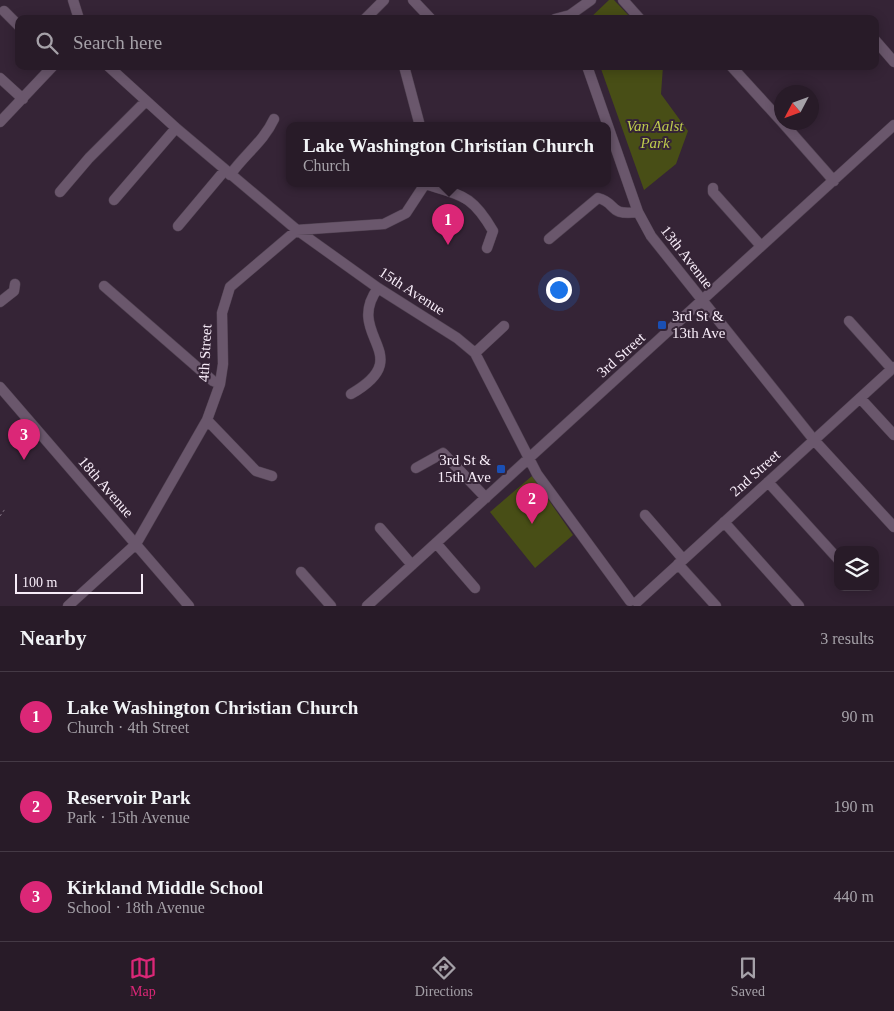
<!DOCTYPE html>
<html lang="en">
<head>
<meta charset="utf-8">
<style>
	:root { --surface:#281b28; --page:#342834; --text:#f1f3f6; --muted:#a5a1a8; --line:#443945; --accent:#db2777 }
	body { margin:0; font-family:"Times New Roman",serif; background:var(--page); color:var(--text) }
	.controls { position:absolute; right:15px; bottom:15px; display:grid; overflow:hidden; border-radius:10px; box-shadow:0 2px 12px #0003 }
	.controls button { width:45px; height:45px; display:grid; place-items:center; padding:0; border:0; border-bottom:1px solid var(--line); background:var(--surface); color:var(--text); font:25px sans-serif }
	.compass { position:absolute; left:774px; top:85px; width:45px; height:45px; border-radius:50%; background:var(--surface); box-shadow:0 2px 12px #0003; rotate:229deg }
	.scale { position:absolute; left:15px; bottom:12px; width:128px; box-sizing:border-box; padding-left:5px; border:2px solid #f7ecf8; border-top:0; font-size:14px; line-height:18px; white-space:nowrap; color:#f7ecf8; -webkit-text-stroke:4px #352436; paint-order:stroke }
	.you { position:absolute; left:558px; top:289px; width:18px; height:18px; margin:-12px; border:4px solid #fff; border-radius:50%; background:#1a73e8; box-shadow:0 0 0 8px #1a73e833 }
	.badge { display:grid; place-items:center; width:32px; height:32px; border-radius:50%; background:var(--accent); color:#fff; font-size:16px; font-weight:700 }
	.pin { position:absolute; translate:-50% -41px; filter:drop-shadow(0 1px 2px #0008) }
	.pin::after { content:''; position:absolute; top:26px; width:18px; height:15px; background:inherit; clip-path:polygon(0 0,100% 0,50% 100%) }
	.popup { position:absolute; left:286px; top:122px; width:325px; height:65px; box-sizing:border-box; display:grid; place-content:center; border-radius:10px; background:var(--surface); filter:drop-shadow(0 1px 4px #0005); font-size:16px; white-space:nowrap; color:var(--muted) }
	.popup b { font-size:19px; color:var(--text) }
	.popup::after { content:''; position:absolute; left:50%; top:100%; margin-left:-10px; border:10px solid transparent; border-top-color:var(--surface) }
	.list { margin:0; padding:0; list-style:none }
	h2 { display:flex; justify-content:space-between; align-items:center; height:65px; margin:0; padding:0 20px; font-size:21px }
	h2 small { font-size:16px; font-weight:400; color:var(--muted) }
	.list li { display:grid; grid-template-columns:32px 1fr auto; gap:15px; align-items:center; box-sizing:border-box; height:90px; padding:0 20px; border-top:1px solid var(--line) }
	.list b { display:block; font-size:19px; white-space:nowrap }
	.list p { margin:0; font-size:16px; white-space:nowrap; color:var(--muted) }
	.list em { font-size:16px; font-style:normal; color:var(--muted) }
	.icon { flex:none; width:28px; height:28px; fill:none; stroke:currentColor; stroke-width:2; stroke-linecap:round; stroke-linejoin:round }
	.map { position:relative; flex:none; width:894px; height:606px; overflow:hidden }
	.search { position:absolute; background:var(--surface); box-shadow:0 2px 12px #0003; left:15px; right:15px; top:15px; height:55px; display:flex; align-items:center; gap:12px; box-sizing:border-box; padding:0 18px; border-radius:10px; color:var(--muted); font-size:19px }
	.sheet { height:335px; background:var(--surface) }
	nav { display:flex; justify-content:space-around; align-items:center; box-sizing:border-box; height:70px; border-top:1px solid var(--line); background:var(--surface); font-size:14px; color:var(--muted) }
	nav a { display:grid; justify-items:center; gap:2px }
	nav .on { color:var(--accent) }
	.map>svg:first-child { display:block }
</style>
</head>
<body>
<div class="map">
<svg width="894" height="606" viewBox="0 0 894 606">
	<rect width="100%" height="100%" fill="#352436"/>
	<path fill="#484e16" d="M609 0H614L632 19H589Z
		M600 66H663L661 94 688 131 676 164 644 190Z
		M532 476 573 535 535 568 490 512Z"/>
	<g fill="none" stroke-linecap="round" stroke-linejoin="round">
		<g stroke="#514252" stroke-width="11">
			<path id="minor" d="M73 0 79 19
				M413 0 431 19
				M623 0 640 19
				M4 11 19 26
				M365 19 384 0
				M555 19 570 15 591 0
				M875 40 894 62
				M108 66 176 128 297 230 378 288 457 338 475 353 537 474 630 601
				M404 66 420 126
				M587 66 638 212 651 236 814 440 894 527
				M731 66 782 122
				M0 78 23 99
				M0 122 53 66
				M782 122 834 181
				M230 175C244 155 264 141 274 119
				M425 184C463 196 472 195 493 231L487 248
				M713 188V192L761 246
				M60 192 89 158 146 101
				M114 200 176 128
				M178 226 225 170
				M549 239 598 198C618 203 607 216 638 212
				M104 286 213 381 220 384
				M0 302 14 291 15 284
				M849 321 892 369
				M475 353 504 326
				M0 387 189 606
				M351 394C419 355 343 336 378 288
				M860 398 894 435
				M207 420 256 471 272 476
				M416 468 443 453 486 498
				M768 482 838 559
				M645 515 683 559
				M724 522 799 606
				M380 528 412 565
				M436 543 475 588
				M678 564 716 606
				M301 572 331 606
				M637 602 894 367
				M68 606 136 544 207 420 220 384 223 364 222 313 230 287 297 230 384 224 406 213 425 184
				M367 606 894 125"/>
		</g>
		<path stroke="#7f7180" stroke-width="1" stroke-dasharray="2.5 2.5" stroke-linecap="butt" d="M0 516 5 509"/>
		<use href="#minor" stroke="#6a576c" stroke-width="10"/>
	</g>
	<g fill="#1a4fb4" stroke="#352436" stroke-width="2">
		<rect x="657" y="320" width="10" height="10" rx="2.5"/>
		<rect x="496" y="464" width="10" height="10" rx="2.5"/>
	</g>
	<g text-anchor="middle" stroke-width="4" stroke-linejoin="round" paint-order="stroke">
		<g font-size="15" font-style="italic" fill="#becc4d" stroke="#352436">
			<text x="655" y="131">Van Aalst<tspan x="655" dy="17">Park</tspan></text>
		</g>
		<g font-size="15" fill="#f7ecf8" stroke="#352436">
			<text transform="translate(687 257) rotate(52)" y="5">13th Avenue</text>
			<text transform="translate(412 291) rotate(33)" y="5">15th Avenue</text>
			<text transform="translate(205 353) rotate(-87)" y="5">4th Street</text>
			<text transform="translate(621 355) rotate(-42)" y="5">3rd Street</text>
			<text transform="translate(755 473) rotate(-42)" y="5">2nd Street</text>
			<text transform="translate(106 487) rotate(49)" y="5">18th Avenue</text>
		</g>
		<g font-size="15" fill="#f7ecf8" stroke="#352436" text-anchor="start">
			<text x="672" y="321">3rd St &amp;<tspan x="672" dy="17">13th Ave</tspan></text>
			<text x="491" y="465" text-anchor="end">3rd St &amp;<tspan x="491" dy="17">15th Ave</tspan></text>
		</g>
	</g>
</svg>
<div class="controls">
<button><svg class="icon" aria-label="layers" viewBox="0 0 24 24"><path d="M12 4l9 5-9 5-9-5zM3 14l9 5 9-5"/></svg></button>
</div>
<svg class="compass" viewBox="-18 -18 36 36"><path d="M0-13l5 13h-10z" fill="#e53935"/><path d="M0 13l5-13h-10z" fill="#a5a1a8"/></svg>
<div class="scale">100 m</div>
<div class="you"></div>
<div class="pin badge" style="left:448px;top:245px">1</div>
<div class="popup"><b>Lake Washington Christian Church</b>Church</div>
<div class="pin badge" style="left:532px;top:524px">2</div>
<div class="pin badge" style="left:24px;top:460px">3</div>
<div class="search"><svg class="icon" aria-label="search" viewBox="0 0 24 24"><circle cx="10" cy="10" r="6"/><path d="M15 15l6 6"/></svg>Search here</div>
</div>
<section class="sheet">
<h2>Nearby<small>3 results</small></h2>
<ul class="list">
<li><span class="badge">1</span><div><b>Lake Washington Christian Church</b><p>Church · 4th Street</p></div><em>90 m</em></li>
<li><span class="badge">2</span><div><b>Reservoir Park</b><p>Park · 15th Avenue</p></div><em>190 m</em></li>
<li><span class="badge">3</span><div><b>Kirkland Middle School</b><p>School · 18th Avenue</p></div><em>440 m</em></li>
</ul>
</section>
<nav>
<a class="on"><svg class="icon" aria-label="map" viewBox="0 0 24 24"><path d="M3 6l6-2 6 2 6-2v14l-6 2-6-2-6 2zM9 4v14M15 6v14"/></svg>Map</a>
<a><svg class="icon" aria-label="directions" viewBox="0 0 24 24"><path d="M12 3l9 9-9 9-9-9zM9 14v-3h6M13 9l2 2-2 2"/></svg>Directions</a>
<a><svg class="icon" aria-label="saved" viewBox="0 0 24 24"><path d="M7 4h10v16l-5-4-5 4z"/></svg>Saved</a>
</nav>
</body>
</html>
